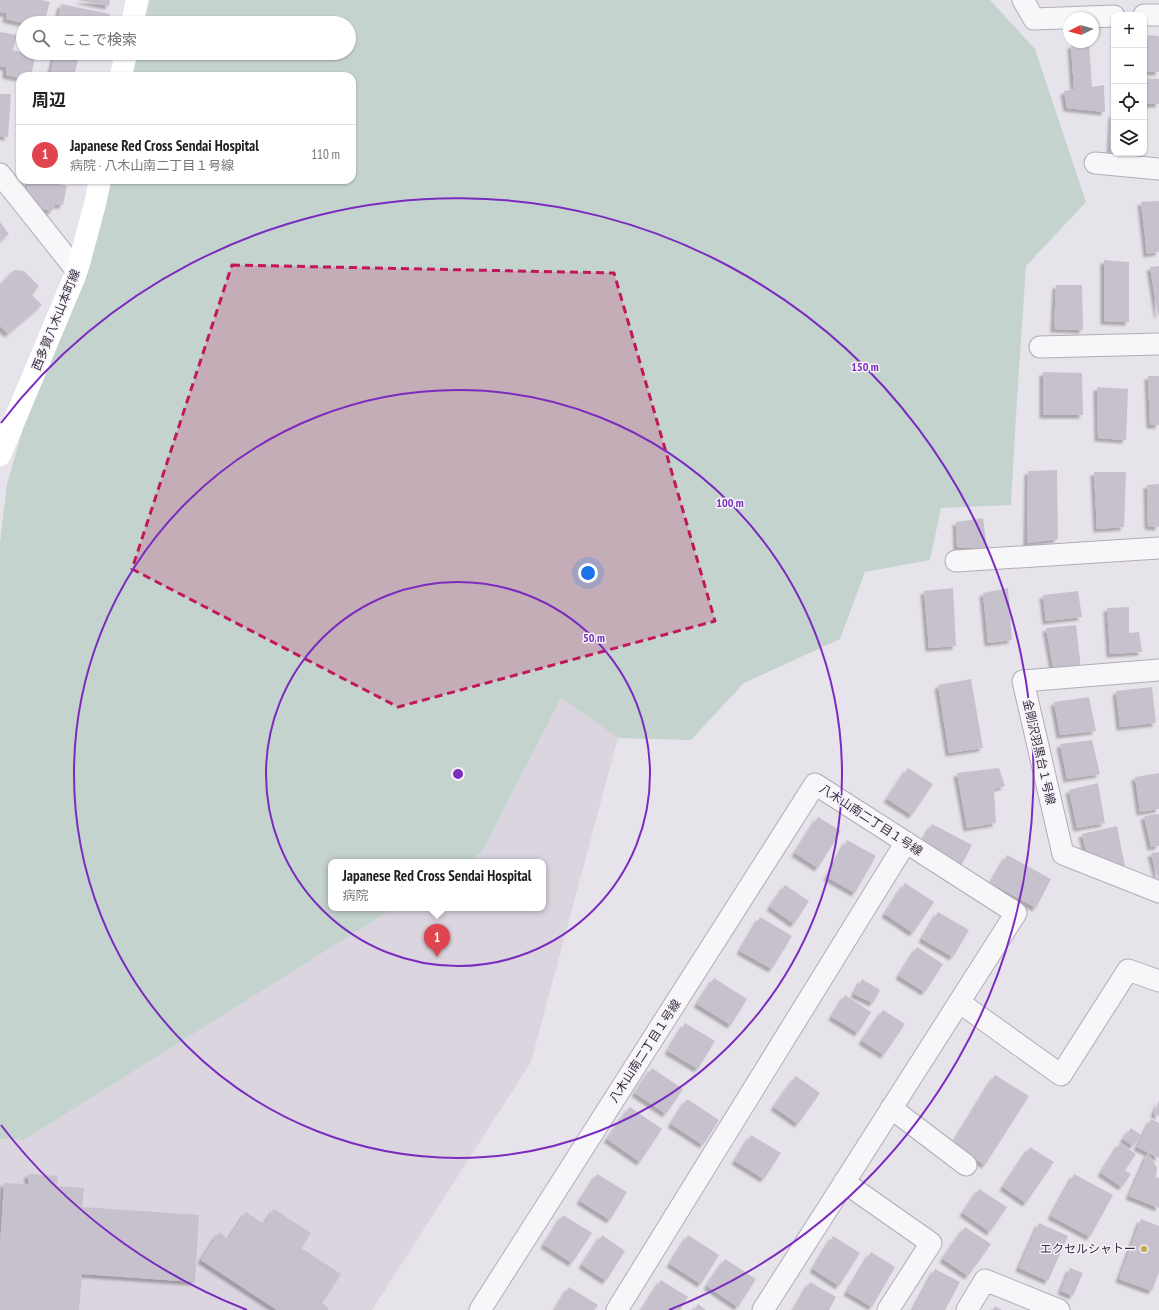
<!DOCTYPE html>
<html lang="ja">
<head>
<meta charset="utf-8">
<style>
	:root { --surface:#fff; --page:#f6f6f6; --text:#222; --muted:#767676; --line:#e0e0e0; --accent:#2563eb }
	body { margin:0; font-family:"PT Sans Narrow","Noto Sans JP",sans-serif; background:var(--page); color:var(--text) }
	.controls { position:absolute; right:12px; top:12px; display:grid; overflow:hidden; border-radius:8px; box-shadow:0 1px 3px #0004 }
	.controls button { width:36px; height:36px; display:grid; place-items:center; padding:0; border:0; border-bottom:1px solid var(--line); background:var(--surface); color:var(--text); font:20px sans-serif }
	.compass { position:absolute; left:1063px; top:12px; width:36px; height:36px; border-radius:50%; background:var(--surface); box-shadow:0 1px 3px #0004; rotate:265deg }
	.you { position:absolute; left:588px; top:573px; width:14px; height:14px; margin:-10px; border:3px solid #fff; border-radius:50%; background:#1a73e8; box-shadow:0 0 0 6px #1a73e833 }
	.badge { display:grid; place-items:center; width:26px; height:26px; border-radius:50%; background:var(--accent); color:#fff; font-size:13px; font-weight:700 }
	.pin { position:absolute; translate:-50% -33px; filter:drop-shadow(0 1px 2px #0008) }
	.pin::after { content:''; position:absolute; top:21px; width:14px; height:12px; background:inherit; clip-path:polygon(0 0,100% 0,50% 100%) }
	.popup { position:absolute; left:328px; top:859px; width:218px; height:52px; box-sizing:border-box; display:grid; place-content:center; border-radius:8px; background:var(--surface); filter:drop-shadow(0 1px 3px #0005); font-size:13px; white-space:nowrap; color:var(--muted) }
	.popup b { font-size:15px; color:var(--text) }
	.popup::after { content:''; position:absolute; left:50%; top:100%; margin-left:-8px; border:8px solid transparent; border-top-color:var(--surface) }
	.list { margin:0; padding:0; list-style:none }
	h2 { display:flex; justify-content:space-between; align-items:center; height:52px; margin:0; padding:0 16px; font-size:17px }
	h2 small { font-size:13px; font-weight:400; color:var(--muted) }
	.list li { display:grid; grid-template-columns:26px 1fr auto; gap:12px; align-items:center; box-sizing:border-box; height:60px; padding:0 16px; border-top:1px solid var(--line) }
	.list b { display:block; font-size:15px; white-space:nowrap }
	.list p { margin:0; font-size:13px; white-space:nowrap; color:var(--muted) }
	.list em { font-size:13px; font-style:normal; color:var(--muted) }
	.icon { flex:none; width:22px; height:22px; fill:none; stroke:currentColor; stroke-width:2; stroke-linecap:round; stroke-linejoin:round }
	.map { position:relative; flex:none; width:1159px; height:1310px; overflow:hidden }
	.search { position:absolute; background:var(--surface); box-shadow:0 1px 3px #0004; left:16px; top:16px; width:340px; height:44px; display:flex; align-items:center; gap:10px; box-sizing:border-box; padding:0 14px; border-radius:22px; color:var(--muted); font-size:15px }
	.panel { position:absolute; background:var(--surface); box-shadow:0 1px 3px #0004; left:16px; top:72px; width:340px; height:112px; border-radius:12px }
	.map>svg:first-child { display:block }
</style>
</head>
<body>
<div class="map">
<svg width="1159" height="1310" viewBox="0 0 1159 1310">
	<defs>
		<filter id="shadow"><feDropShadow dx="-3.5" dy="3.5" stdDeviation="1" flood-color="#0004"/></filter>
	</defs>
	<rect width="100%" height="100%" fill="#e7e3ea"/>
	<path fill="#dbd5df" d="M561 698 618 738 531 1062 372 1310H0V1139L24 1140 394 908H543V862H467L482 852Z"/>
	<path fill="#c5d3cf" d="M150 0H990L1035 49 1086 202 1026 266 1016 415 1011 505 941 508 930 560 865 572 840 639 744 683 691 740 618 738 561 698 482 852 467 862H331V908H394L24 1140 0 1139V543L7 484 34 391 109 180H352V76H132L138 53H349V23H144Z"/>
	<path fill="#c7c1cd" filter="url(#shadow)" d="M0 0H41L50 2 44 23H23L6 19 7 13H0Z
		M77 0H110L109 6Z
		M61 4 110 14 108 23H57Z
		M0 32 17 35 13 50 23 53H36L31 76H20V78L6 75V67L0 66Z
		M1148 35 1159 36V72H1144V54Z
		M1089 44 1092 87 1104 85 1105 112 1067 108 1064 91 1074 89 1071 45Z
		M55 53H80L74 76H50Z
		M1144 78 1159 79V104H1144Z
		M0 94H11L8 137 0 136Z
		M1112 114H1114V153H1138V156L1110 154Z
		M29 180H57L56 183 67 186 63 205H55L52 211 33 207 25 196Z
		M1159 201V252L1147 254 1141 202Z
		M0 222 9 234 0 241Z
		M1104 260 1129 262V322L1104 321Z
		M1159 266V315H1158L1150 267Z
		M14 270 24 271 39 286 32 295 42 305 8 334 0 326V285Z
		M1056 285H1082L1083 330 1054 329Z
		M1043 372 1082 373 1083 415H1043Z
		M1148 376H1159V425H1150Z
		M1097 387 1128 389 1126 440 1098 438Z
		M1057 470 1058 539 1027 543 1028 471Z
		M1094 472H1126L1124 527 1097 529Z
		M1159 484V527L1148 526 1147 485Z
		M983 518 987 548 957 547 956 522Z
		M953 588 956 646 929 648 924 591Z
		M1008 588 1012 640 988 643 983 593Z
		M1078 591 1082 617 1046 621 1043 595Z
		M1129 607V633L1139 632 1142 652 1110 654 1107 608Z
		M1076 625 1081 669 1054 672 1046 628Z
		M971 679 983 748 949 753 938 685Z
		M1152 687 1156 723 1120 727 1116 691Z
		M1089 697 1096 731 1060 735 1054 702Z
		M1092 740 1100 774 1067 779 1060 744Z
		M908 768 933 784 912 815 887 799Z
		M999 768 1005 786 994 789 996 823 967 828 957 773Z
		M1159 773V809L1140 812 1135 777Z
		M1098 783 1105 823 1077 828 1069 790Z
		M1159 814V846L1151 847 1144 816Z
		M818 817 841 831 818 868 795 853Z
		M932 824 972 845 961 866 921 845Z
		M1117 826 1125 867 1114 868 1088 859 1082 834Z
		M847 840 876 856 855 893 827 877Z
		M1159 852V883L1151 853Z
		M1007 855 1051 879 1036 908 991 883Z
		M905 883 934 902 913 933 885 914Z
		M785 885 809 901 794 924 770 907Z
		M938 912 969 930 953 957 922 939Z
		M760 917 792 936 772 969 740 951Z
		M917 947 943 964 925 992 899 976Z
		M714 978 747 999 731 1025 697 1004Z
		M862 979 880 990 873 1003 854 994Z
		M845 995 871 1012 858 1033 832 1017Z
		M883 1010 905 1024 884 1055 862 1041Z
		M685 1023 715 1041 698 1069 668 1051Z
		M652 1068 683 1089 666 1114 635 1093Z
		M995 1075 1029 1096 985 1165 952 1145Z
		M796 1076 820 1093 798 1124 774 1107Z
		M687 1099 719 1120 703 1145 671 1124Z
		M1159 1100V1116L1154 1114Z
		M630 1107 662 1129 640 1162 607 1139Z
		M1151 1119 1159 1123V1158L1137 1147Z
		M1131 1128 1141 1135 1133 1146 1123 1139Z
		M751 1135 781 1153 764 1179 735 1161Z
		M1120 1143 1136 1154 1125 1170 1131 1174 1122 1187 1101 1173Z
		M1030 1147 1054 1162 1026 1203 1003 1187Z
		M1148 1153 1157 1168 1156 1177 1159 1178V1208L1129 1196Z
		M28 1174 58 1176 57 1186 84 1188 82 1207 199 1215 195 1282 82 1274 79 1310H0V1247L4 1183 28 1184Z
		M597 1174 627 1192 610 1220 580 1201Z
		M1074 1174 1113 1195 1090 1237 1051 1216Z
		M979 1189 1007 1207 990 1232 963 1213Z
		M274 1209 311 1233 301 1248 341 1274 322 1303 329 1308 328 1310H277L201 1260 219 1232 228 1239 246 1212 264 1224Z
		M563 1215 592 1233 572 1263 544 1245Z
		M1141 1219 1159 1226V1272L1152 1291 1119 1279Z
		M1039 1223 1068 1236 1048 1281 1019 1268Z
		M965 1227 991 1244 968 1276 943 1259Z
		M602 1235 625 1251 606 1281 582 1265Z
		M688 1235 719 1255 701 1284 670 1264Z
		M833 1236 860 1253 839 1286 813 1269Z
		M871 1252 895 1267 872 1307 847 1292Z
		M725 1259 756 1279 738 1307 707 1286Z
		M1070 1268 1083 1273 1073 1296 1061 1291Z
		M935 1269 960 1282 945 1310H913Z
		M661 1280 688 1297 680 1310H642Z
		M810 1282 836 1297 829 1310H794Z
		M569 1287 598 1305 594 1310H555Z
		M698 1304 706 1310H694Z
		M995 1306 1002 1310H993Z"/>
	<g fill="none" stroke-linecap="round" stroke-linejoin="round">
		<g stroke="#b2acb7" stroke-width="23">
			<path id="street" d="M1023 0 1034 19 1114 16
				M1144 15H1159
				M1095 163 1159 169
				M0 174 77 271
				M1040 347 1159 344
				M956 561 1159 548
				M1159 670 1023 681 1063 854 1159 892
				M959 1002 1061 1075 1128 970 1159 981
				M891 1108 966 1165
				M844 1182 931 1243 888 1310
				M480 1310 815 784 1016 913 763 1310
				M617 1310 906 842
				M967 1310 985 1280 1059 1310"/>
		</g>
		<use href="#street" stroke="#f7f6f9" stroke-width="21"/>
		<path stroke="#fff" stroke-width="22" d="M132 23 137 0
			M121 76 126 53
			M0 455 77 271 95 204 100 180"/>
	</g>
	<path fill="#c2185b" fill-opacity="0.2" stroke="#c2185b" stroke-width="3" stroke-dasharray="8 5" stroke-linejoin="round" d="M232 265 614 273 715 621 398 707 132 569Z"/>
	<g fill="none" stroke="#7b2cbf" stroke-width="2">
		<circle cx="458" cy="774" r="192"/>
		<circle cx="458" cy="774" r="384"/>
		<path d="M247 1310A576 576 0 0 1 1 1125M1 423A576 576 0 1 1 669 1310"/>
	</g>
	<circle fill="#c5ac52" stroke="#f5f3f8" stroke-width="1.5" cx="1144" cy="1249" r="4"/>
	<g text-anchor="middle" stroke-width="3" stroke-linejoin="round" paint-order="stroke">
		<g font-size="12" fill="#382c41" stroke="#f5f3f8">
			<text transform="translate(56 320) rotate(-68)" y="4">西多賀八木山本町線</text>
			<text transform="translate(1039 752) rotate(77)" y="4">金剛沢羽黒台１号線</text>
			<text transform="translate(871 820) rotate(33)" y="4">八木山南二丁目１号線</text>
			<text transform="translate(645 1051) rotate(-57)" y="4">八木山南二丁目１号線</text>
		</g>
		<g font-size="12" fill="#382c41" stroke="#f5f3f8" text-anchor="end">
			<text x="1136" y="1253">エクセルシャトー</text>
		</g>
	</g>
	<circle cx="458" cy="774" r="6" fill="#7b2cbf" stroke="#f5f3f8" stroke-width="2"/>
	<g font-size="12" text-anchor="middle" font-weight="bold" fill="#7b2cbf" stroke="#f5f3f8" stroke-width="3" stroke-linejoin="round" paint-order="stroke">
		<text x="865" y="371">150 m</text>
		<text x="730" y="507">100 m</text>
		<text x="594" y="642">50 m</text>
	</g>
</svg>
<div class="controls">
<button>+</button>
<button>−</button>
<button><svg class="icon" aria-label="locate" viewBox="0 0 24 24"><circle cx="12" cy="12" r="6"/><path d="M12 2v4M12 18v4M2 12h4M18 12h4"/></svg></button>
<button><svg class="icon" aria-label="layers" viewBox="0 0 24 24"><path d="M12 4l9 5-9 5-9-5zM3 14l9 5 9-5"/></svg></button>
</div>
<svg class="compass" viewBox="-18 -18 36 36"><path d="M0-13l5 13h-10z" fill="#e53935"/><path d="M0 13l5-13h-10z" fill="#767676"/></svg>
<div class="you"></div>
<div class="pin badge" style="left:437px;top:957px;background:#e0444e">1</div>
<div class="popup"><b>Japanese Red Cross Sendai Hospital</b>病院</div>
<div class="search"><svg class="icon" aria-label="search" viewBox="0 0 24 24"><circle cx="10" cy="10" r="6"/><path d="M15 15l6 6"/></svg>ここで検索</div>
<section class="panel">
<h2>周辺<small></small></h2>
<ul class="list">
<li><span class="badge" style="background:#e0444e">1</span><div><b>Japanese Red Cross Sendai Hospital</b><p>病院 · 八木山南二丁目１号線</p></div><em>110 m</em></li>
</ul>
</section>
</div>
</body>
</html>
